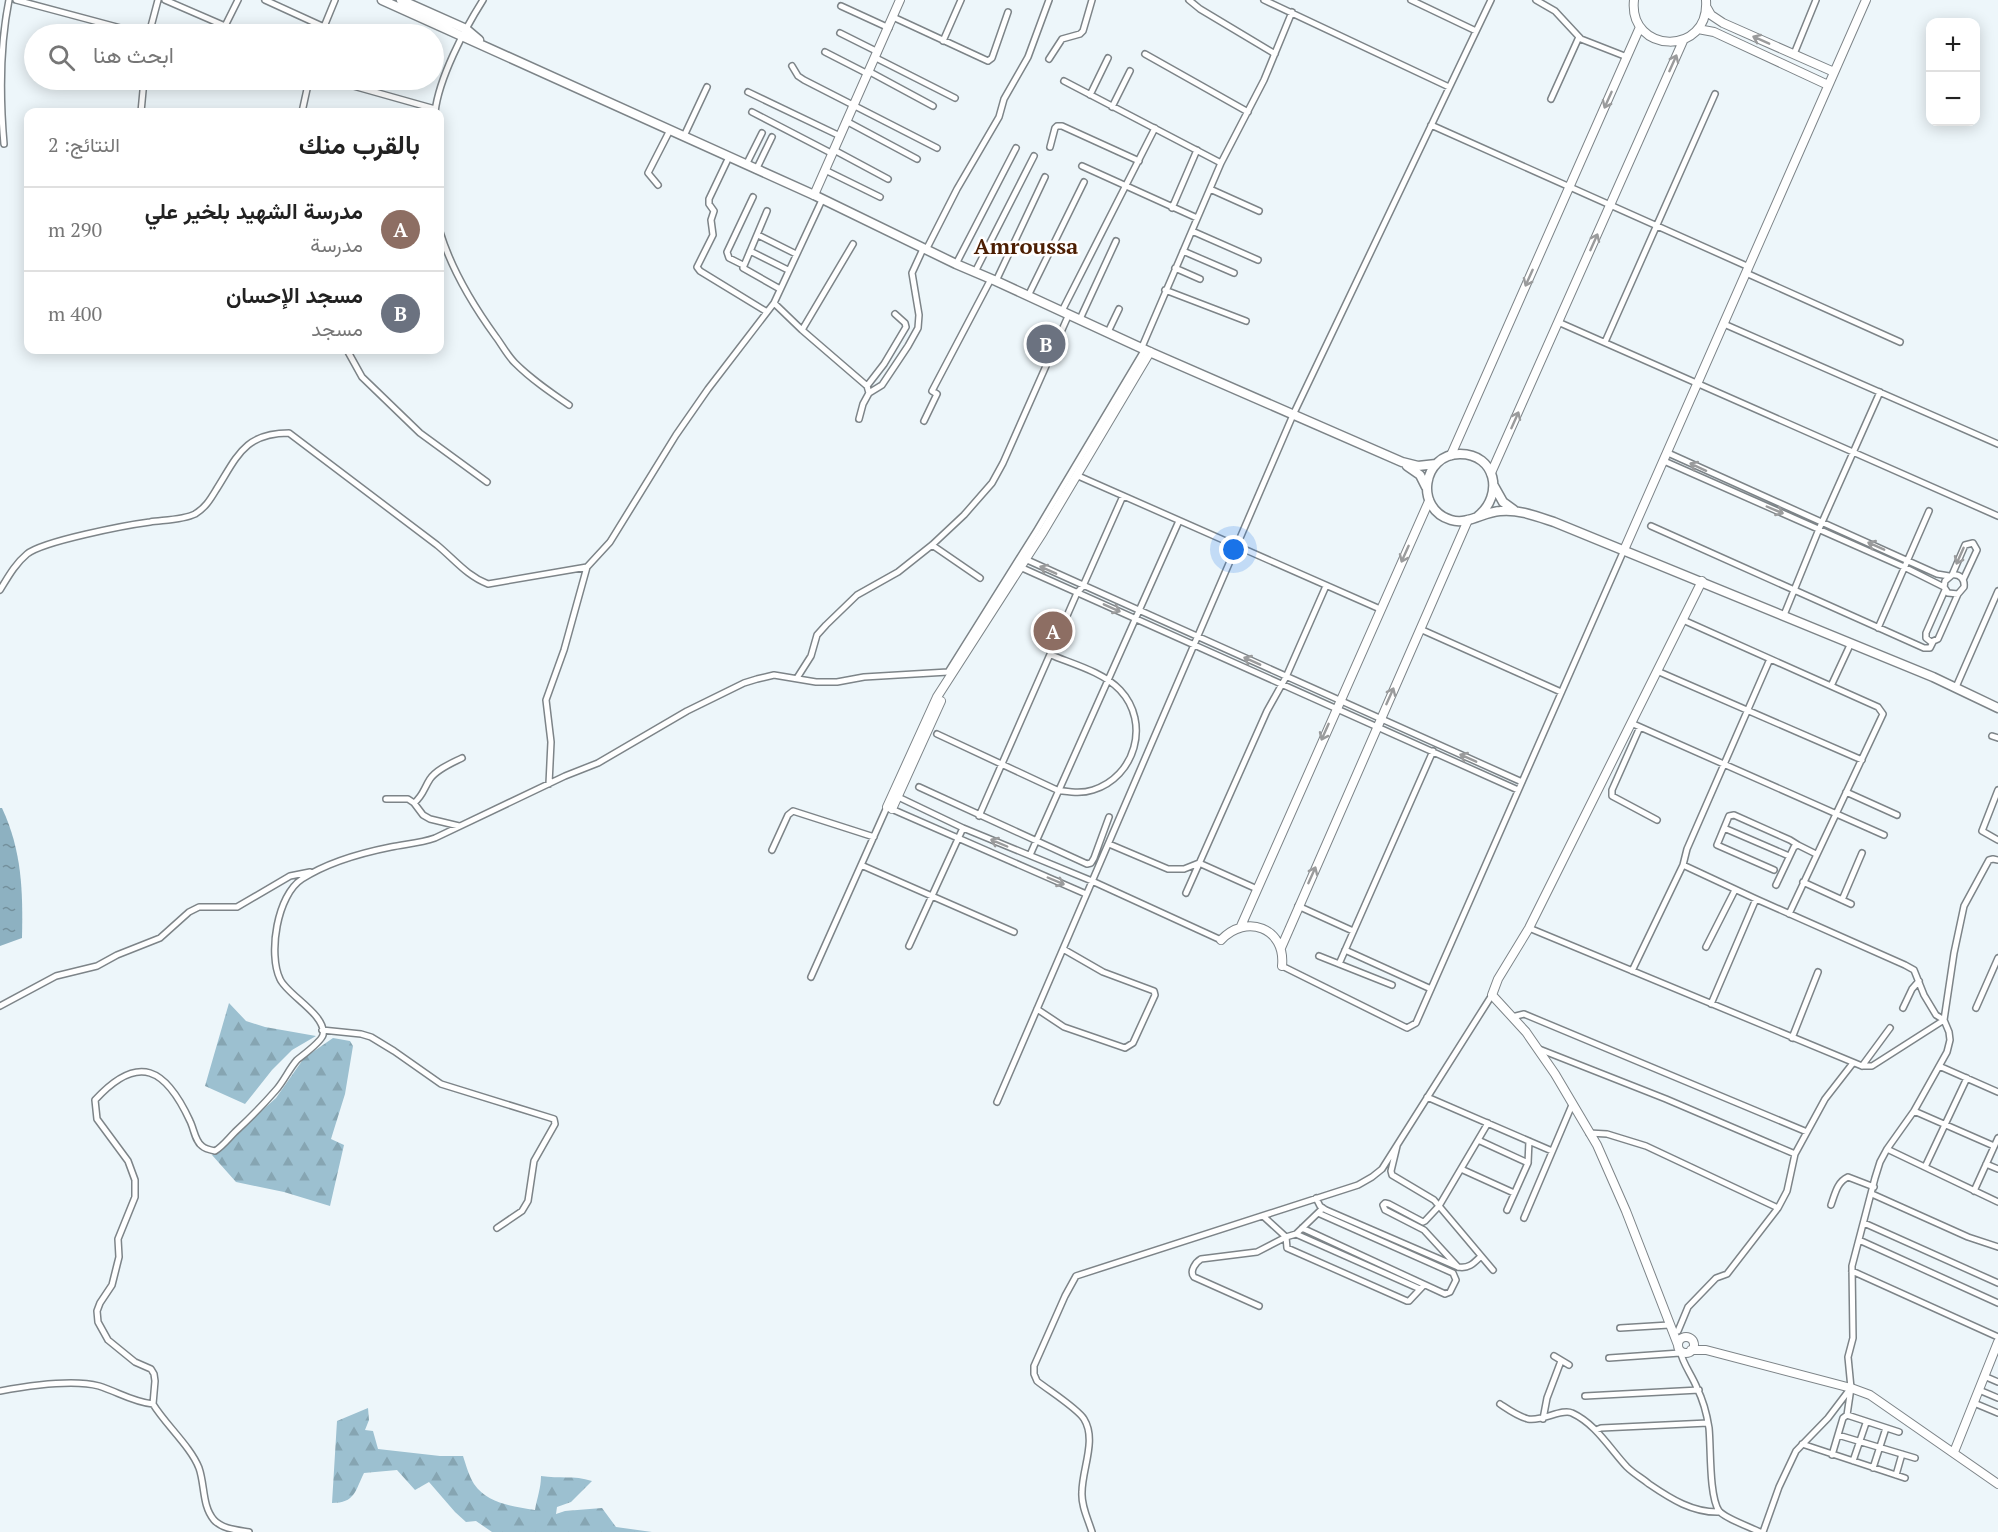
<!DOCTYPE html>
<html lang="ar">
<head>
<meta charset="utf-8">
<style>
	:root { --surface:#fff; --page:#f6f6f6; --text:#222; --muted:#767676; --line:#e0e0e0; --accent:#1a73e8 }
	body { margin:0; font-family:"PT Serif",Vazirmatn,serif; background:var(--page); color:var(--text); direction:rtl }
	.controls { position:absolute; right:18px; top:18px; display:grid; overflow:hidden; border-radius:12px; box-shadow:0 3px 15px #0003 }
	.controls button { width:54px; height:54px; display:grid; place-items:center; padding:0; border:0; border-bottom:2px solid var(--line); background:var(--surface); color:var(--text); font:30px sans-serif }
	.you { position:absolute; left:1234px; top:550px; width:21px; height:21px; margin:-15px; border:4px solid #fff; border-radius:50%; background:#1a73e8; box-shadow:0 0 0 9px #1a73e833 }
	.badge { display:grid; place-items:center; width:39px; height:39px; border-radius:50%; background:var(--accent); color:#fff; font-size:20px; font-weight:700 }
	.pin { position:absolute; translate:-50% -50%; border:3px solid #fff; box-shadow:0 2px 6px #0006 }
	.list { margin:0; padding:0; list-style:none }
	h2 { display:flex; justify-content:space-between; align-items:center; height:78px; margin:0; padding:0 24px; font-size:26px }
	h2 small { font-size:20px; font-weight:400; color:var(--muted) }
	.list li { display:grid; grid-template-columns:39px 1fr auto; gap:18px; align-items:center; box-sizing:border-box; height:84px; padding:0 24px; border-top:2px solid var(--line) }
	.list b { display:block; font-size:22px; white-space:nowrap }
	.list p { margin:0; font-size:20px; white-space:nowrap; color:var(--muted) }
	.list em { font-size:20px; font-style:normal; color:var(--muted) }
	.icon { flex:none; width:33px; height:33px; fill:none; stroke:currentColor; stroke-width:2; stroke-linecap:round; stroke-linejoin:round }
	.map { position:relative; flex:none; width:1998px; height:1532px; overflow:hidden; direction:ltr }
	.search { position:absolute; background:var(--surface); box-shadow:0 3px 15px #0003; left:24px; top:24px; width:420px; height:66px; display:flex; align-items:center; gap:15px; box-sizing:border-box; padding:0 21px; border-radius:33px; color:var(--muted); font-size:22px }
	.panel { position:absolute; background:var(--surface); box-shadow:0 3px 15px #0003; left:24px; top:108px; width:420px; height:246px; border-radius:12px; direction:rtl }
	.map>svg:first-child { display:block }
</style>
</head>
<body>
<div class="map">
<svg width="1998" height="1532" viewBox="0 0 1998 1532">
	<defs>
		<pattern id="forest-firs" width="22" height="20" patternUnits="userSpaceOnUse" patternTransform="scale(1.5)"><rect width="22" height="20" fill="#9cc0d0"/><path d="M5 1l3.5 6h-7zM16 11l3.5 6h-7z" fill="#86a5b2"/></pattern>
		<pattern id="water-ripples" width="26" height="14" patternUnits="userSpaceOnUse" patternTransform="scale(1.5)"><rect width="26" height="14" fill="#8db1c1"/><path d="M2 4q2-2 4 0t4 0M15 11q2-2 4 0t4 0" fill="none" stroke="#73909c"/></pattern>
	</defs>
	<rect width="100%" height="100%" fill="#edf6fa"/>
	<path fill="url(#forest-firs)" d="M229 1003 246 1021 265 1027 316 1036 292 1050 272 1070 245 1104 205 1086Z
		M333 1038 350 1041 353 1046 345 1094 331 1139 344 1145 330 1206 284 1192 236 1182 212 1155 276 1098 304 1058Z
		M368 1408 369 1420 365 1430 373 1431 378 1449 440 1456H463C466 1465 469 1476 474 1484 488 1504 512 1506 535 1510 537 1498 541 1488 541 1476 560 1479 573 1475 592 1481L571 1502 557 1507 556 1514 565 1511 602 1508 616 1527 652 1532H492L476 1521 466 1522 455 1512 429 1482 415 1490 397 1470 364 1473C355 1491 355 1503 332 1503L337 1421Z"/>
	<path fill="url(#water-ripples)" d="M0 808H2C22 851 23 891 22 938L0 946Z"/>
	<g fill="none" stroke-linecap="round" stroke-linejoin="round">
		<g stroke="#7d8488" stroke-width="8">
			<path id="street" d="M16 0 143 34
				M165 0 225 26
				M265 0 324 27
				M1189 0 1200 9 1275 54
				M1264 0 1449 87
				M1411 0 1476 31
				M1536 0 1555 11 1581 39 1627 57
				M841 6 889 28
				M893 17 988 61 992 58 1008 12
				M840 33 878 52
				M149 34 158 0
				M221 34 238 0
				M321 34 335 0
				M943 41 961 0
				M825 52 868 74
				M1145 54 1248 112
				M1794 54 1816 0
				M876 58 955 98
				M1049 59 1062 39 1080 34 1083 31 1092 0
				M792 66 798 76 804 80 937 148
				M870 72 933 106
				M332 80 435 109
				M1064 81 1221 163
				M748 92 840 136
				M1090 95 1108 58
				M1551 99 1579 37
				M1112 107 1130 71
				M141 112 144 80
				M302 112 309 80
				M435 112C439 78 464 30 483 0
				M752 112 833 154
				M846 121 917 159
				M1431 125 1749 267
				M684 136 707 87
				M4 144C0 98 0 45 9 0
				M1050 147 1055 128 1057 126H1062L1139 161
				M834 150 888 179
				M729 157 709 199V204L714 211 711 220 713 235 697 267 700 271 767 312
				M746 165 762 133
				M1082 166 1197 218
				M756 170 772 137
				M825 170 880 197
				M658 185 648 173 670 130
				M1210 189 1259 211
				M1172 208 1197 150
				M767 211 743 268 780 289
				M1192 231 1258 260
				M440 232C452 271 472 304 496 337 502 345 507 355 515 363 531 379 550 392 569 405
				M758 235 796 254
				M926 250 957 189 999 117 1004 99 1028 57 1049 0
				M750 251 788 270
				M1183 251 1234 273
				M956 264 1016 148
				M743 265 729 258 727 252 753 197
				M1175 268 1200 279
				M975 272 1034 156
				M1746 273 1900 342
				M996 281 1045 177
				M1165 290 1246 321
				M1028 296 1084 182
				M774 303 802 330 867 386 869 393 863 404 859 419
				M1062 311 1155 128
				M1080 319 1116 241
				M1558 322 1998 516
				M1724 324 1998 444
				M802 330 853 244
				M1108 332 1119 309
				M1605 342 1715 94
				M1142 347 1221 163 1264 80 1292 12
				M347 350 362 377 420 433 487 482
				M867 386 884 364 906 327 905 323 895 314
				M869 393 882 385 908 346 918 328 919 315 912 273 923 249
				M924 421 937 394 932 391 991 279
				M1668 453 1937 574 1949 576
				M1664 461 1904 567 1944 587
				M1076 475 1380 609
				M1651 526 1924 648H1930L1933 642
				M932 545 980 578
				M1025 559 1522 782
				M1020 567 1518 790
				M1952 575C1960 574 1965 579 1964 587L1958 594 1948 593 1944 587 1945 581 1952 575 1965 545 1973 543 1977 550 1963 580
				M0 590C8 577 15 564 27 554 43 541 127 525 150 522 163 520 183 520 195 514 205 508 210 500 216 490 237 457 244 433 289 433 339 471 388 508 437 545 454 559 467 576 488 584L587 567 610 542 676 435 708 389 774 303 822 200
				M1945 590 1926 633V638L1931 642 1938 639 1958 594
				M1784 615 1819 529 1880 392
				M1683 620 1878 707 1883 714 1789 914
				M1878 628 1929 511
				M1420 629 1561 692
				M1657 671 1862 760
				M797 678 811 656 817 635 826 625 857 595 898 572 932 545 964 515 992 483 1003 463 1069 314
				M1831 686 1851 643
				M1956 687 1998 591
				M1631 723 1884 835
				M1640 727 1612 790V796L1657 820
				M937 734 1057 790C1069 792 1081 794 1093 790 1135 777 1151 723 1120 690 1103 672 1073 664 1051 655
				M1992 736 1998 738
				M549 784 551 742 546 700 564 650 587 567
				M919 787 1087 864 1091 863 1094 858 1109 817
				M1998 790 1982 831 1998 840
				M1846 792 1897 815
				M894 795 963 828 1092 881 1221 940
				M386 799H408L414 803 423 815 430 819 459 826
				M414 803C423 796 424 788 430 779 437 769 452 763 462 758
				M979 816 1077 593 1083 586 1123 496
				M1724 828 1789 856
				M1109 844 1168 869H1184L1199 863 1257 889
				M772 850 788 815 793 811 874 837
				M1030 855 1179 521
				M861 865 1014 932
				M1774 870 1717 845 1729 816 1734 815 1790 840 1798 845
				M1803 882 1851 904
				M1776 885 1794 847 1798 845 1816 854
				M1186 893 1267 711 1286 677 1326 586
				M1842 900 1862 853
				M1298 906 1353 931
				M1529 928 1862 1066H1872L1944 1020 1936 1015 1924 995 1914 970 1905 965 1756 899 1683 865
				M909 946 963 828
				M1706 947 1735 890
				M1345 950 1431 989
				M1319 956 1392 985
				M1339 964 1433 751
				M1282 966 1407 1028 1416 1023 1624 550
				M1632 971 1683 865 1687 849 1770 659
				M811 977 887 807 1086 894
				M1711 1004 1756 899
				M0 1006 56 976 97 966 117 955 160 938 189 912 199 907H237L290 876 310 872
				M1903 1008 1912 989 1919 981
				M1976 1008 1998 958
				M1037 1009 1064 1027 1125 1048 1133 1043 1155 995 1154 991 1103 972 1063 949
				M1512 1017 1524 1014 1807 1132
				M322 1030 361 1034 371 1037 394 1051 441 1084 554 1119 555 1124 534 1161 528 1201 522 1211 497 1228
				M1792 1038 1818 972
				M1539 1049 1666 1099 1795 1154
				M1862 1066 1890 1028
				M1939 1066 1998 1092
				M1427 1097 1552 1151
				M997 1102 1293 415 1491 0
				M1914 1111 1994 1146
				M1589 1133 1607 1134 1646 1146 1778 1208
				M1478 1140 1528 1163
				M1397 1146 1391 1171 1392 1175 1434 1200 1493 1270
				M1887 1149 1914 1111 1947 1052 1950 1040 1949 1032 1944 1020 1954 953 1964 906 1989 860 1993 859 1998 860
				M1986 1164 1998 1169
				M1925 1167 1967 1078
				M1461 1169 1514 1193
				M1974 1191 1998 1138
				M1872 1194 1968 1237 1998 1247
				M1316 1198 1320 1206 1326 1210 1458 1267C1469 1269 1474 1263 1481 1256
				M1831 1205C1835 1194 1837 1182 1848 1177L1874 1187
				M1507 1210 1528 1163 1529 1141
				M1263 1216 1286 1237 1287 1248 1407 1301H1409L1424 1285
				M1524 1218 1572 1105
				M1864 1223 1998 1283
				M1302 1228 1445 1294 1450 1292 1456 1280 1453 1273 1318 1213
				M1296 1234 1420 1289
				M1859 1240 1998 1303
				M1458 1267 1424 1230 1385 1210 1383 1205 1385 1203 1389 1204 1423 1222 1425 1221 1439 1206 1488 1123
				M1852 1271 1998 1337
				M1259 1306 1194 1277C1189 1271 1196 1262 1201 1259L1257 1252 1286 1237 1296 1234 1323 1208
				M1620 1328 1669 1325
				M1678 1331 1688 1307 1716 1278 1727 1274 1778 1208 1787 1191 1795 1154 1825 1099 1853 1063
				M1680 1350C1682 1363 1692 1375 1697 1388 1703 1400 1707 1415 1709 1428 1711 1448 1709 1496 1719 1511 1726 1519 1750 1527 1760 1532
				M1554 1356 1569 1365
				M1609 1358 1680 1353
				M1984 1376 1998 1382
				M1979 1390 1998 1398
				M0 1391C27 1386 73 1379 99 1386 118 1392 133 1402 153 1404
				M1585 1396 1699 1390
				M1974 1403 1998 1413
				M1500 1404C1509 1410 1517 1416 1528 1419 1542 1422 1562 1408 1572 1413 1596 1424 1610 1449 1627 1467 1634 1474 1642 1478 1649 1484 1671 1499 1693 1513 1720 1512
				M1847 1415 1851 1388 1848 1357 1853 1338 1852 1266 1875 1178 1880 1162 1887 1149 1998 1202
				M1543 1419 1547 1398 1561 1361
				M1596 1430 1601 1428 1708 1423
				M1838 1435 1915 1458
				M1802 1444 1905 1478
				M1832 1455 1843 1418 1847 1415 1899 1432
				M1853 1461 1866 1423
				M1873 1468 1886 1428
				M1896 1475 1902 1454
				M249 1532C237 1530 222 1529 214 1520 202 1506 205 1485 199 1468 191 1447 165 1424 153 1404L155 1381 154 1374 151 1369 135 1362 108 1340 98 1322 97 1311 100 1303 112 1285 119 1257 118 1239 135 1197V1180L128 1161 97 1119 95 1100C139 1052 166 1069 190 1121 194 1129 195 1141 202 1146 205 1149 210 1150 215 1151 223 1146 228 1139 235 1132 249 1119 263 1105 276 1090 284 1081 289 1069 297 1060 303 1055 321 1042 323 1035 327 1015 287 995 280 979 268 954 277 895 302 879 328 862 361 853 391 847 406 844 421 843 435 838L565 776 598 763 687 711 744 683 757 679 774 675 816 682H837L864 677 948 672 1037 530 1145 349
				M1092 1532C1088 1519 1081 1506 1082 1492 1082 1469 1097 1440 1084 1419 1077 1408 1048 1390 1037 1381L1034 1374V1366L1065 1296 1076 1276 1358 1185 1372 1177 1382 1169 1492 995
				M1763 1532 1779 1487 1796 1451 1828 1418 1850 1389"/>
		</g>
		<g stroke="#7d8488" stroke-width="10">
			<path id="secondary" d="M1634 0C1628 54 1710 57 1706 0
				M1707 8 1711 15 1723 23 1834 72
				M1698 29 1714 32 1828 85
				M814 195 900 0
				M1451 455 1640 27
				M1491 473 1683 41
				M1624 550 1866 0
				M887 807 937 697 1043 532 1150 352
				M892 809 941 701
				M1241 926 1429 501
				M1221 940C1246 913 1286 928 1282 966
				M1281 948 1468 520
				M1678 1345a8 8 0 1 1 16 0a8 8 0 1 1-16 0Z
				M1678 1345 1626 1211 1597 1145 1555 1074 1526 1032 1492 995 1498 979 1529 928 1702 581
				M1691 1350H1706L1851 1388 1870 1395 1998 1484
				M1954 1452 1998 1342"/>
		</g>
		<g stroke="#7d8488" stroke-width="11">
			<path id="primary" d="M382 0 814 195 956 264 996 281 1152 353 1402 462 1418 466 1436 464
				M401 0 466 29 479 40
				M1407 466 1420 475 1426 487
				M1494 486 1503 502 1514 510
				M1478 516C1504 495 1496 454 1460 454 1422 454 1414 509 1451 520 1468 525 1483 512 1500 511 1518 509 1536 516 1554 522L1933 677 1998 708"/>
		</g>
		<use href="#street" stroke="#fff" stroke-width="5"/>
		<use href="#secondary" stroke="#fff" stroke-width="8"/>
		<use href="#primary" stroke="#fff" stroke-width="8"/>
	</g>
	<defs><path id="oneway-shaft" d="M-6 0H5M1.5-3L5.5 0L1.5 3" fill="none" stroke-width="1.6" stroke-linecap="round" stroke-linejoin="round" transform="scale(1.5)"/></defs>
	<g stroke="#9a9b9c">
		<use href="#oneway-shaft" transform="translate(1761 40) rotate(-156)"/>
		<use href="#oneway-shaft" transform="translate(1673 63) rotate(-66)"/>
		<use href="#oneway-shaft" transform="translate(1608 100) rotate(114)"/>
		<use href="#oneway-shaft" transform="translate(1594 242) rotate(-66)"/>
		<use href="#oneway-shaft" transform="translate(1529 278) rotate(114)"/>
		<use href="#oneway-shaft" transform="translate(1515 420) rotate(-66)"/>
		<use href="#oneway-shaft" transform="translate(1698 467) rotate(-155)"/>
		<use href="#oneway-shaft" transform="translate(1775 510) rotate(23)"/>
		<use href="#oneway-shaft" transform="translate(1876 546) rotate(-156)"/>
		<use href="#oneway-shaft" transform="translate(1405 554) rotate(114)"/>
		<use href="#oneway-shaft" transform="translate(1960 556) rotate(114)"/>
		<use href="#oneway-shaft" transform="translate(1048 570) rotate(-156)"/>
		<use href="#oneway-shaft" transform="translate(1112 608) rotate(24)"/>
		<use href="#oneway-shaft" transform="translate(1252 661) rotate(-156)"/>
		<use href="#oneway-shaft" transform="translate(1390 696) rotate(-66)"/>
		<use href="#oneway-shaft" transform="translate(1325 732) rotate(114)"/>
		<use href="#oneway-shaft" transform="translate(1468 758) rotate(-156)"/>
		<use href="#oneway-shaft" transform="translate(999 843) rotate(-157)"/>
		<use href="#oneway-shaft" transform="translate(1312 875) rotate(-66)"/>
		<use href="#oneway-shaft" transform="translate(1056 881) rotate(23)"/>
	</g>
	<g text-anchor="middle" stroke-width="5" stroke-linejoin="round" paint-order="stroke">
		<g font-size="22" font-weight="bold" fill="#4c1e02" stroke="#fff">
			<text x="1026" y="254">Amroussa</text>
		</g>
	</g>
</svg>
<div class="controls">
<button>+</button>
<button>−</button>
</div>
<div class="you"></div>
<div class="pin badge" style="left:1053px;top:631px;background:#8d6e63">A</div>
<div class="pin badge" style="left:1046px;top:344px;background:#6b7280">B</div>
<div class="search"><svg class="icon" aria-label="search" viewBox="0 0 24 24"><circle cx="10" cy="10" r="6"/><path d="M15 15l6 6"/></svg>ابحث هنا</div>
<section class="panel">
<h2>بالقرب منك<small>النتائج: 2</small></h2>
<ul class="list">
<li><span class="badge" style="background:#8d6e63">A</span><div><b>مدرسة الشهيد بلخير علي</b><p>مدرسة</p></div><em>290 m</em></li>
<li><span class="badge" style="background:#6b7280">B</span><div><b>مسجد الإحسان</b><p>مسجد</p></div><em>400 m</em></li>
</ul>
</section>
</div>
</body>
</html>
